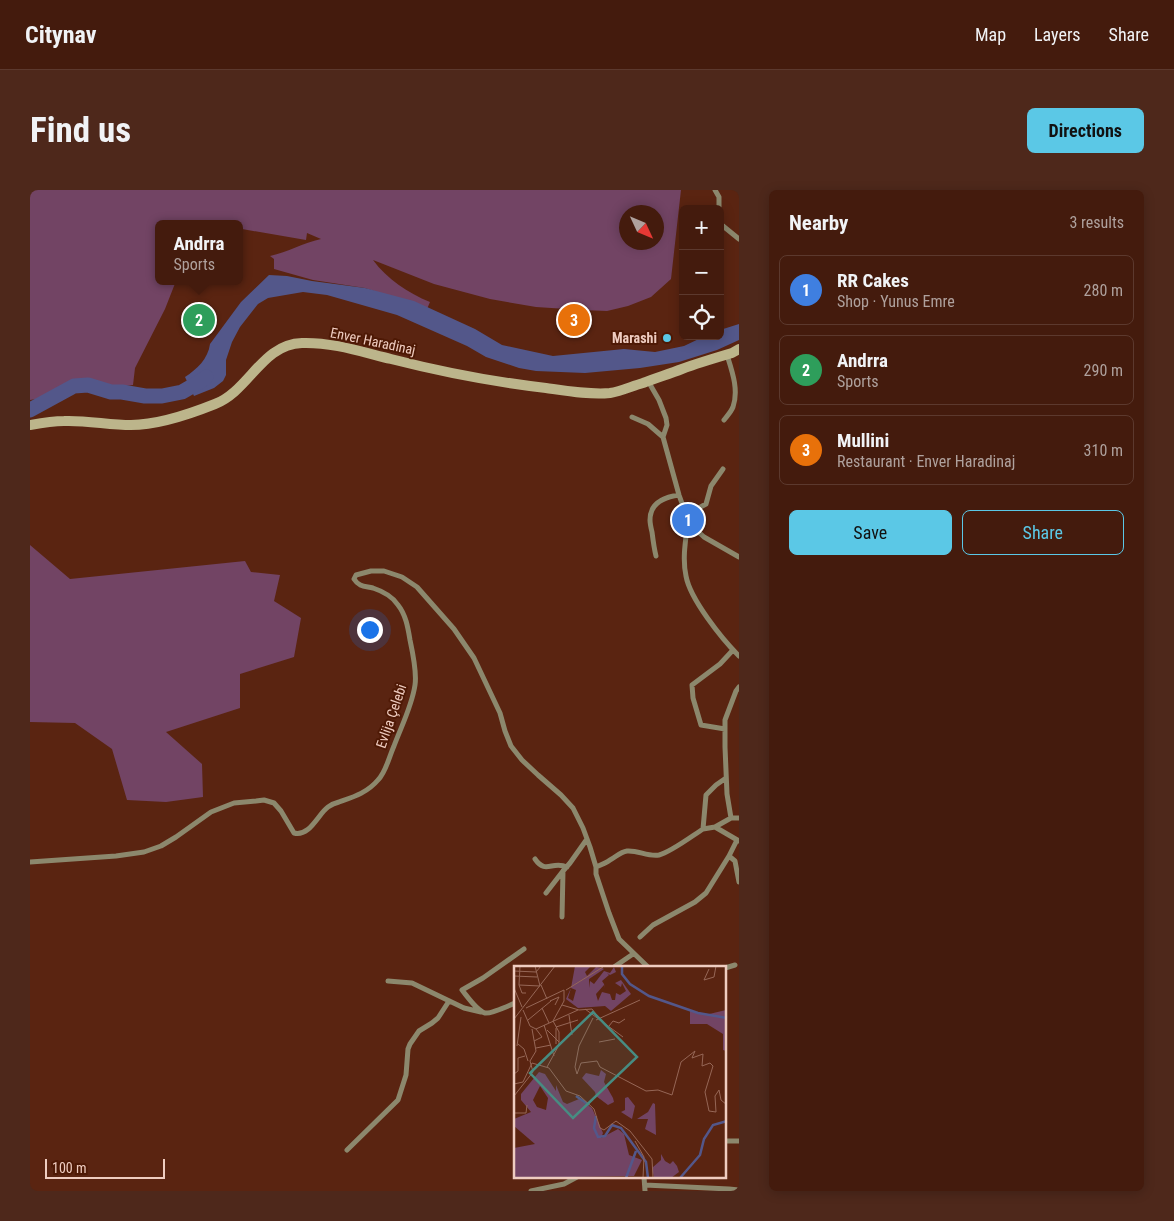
<!DOCTYPE html>
<html lang="en">
<head>
<meta charset="utf-8">
<style>
	:root { --surface:#441b0d; --page:#4e281b; --text:#f1f3f6; --muted:#afa19d; --line:#5c392e; --accent:#5bc8e6 }
	body { margin:0; font-family:"Roboto Condensed",sans-serif; background:var(--page); color:var(--text) }
	.controls { position:absolute; right:15px; top:15px; display:grid; overflow:hidden; border-radius:8px; box-shadow:0 2px 12px #0003 }
	.controls button { width:45px; height:45px; display:grid; place-items:center; padding:0; border:0; border-bottom:1px solid var(--line); background:var(--surface); color:var(--text); font:25px sans-serif }
	.compass { position:absolute; left:589px; top:15px; width:45px; height:45px; border-radius:50%; background:var(--surface); box-shadow:0 2px 12px #0003; rotate:134deg }
	.scale { position:absolute; left:15px; bottom:12px; width:120px; box-sizing:border-box; padding-left:5px; border:2px solid #efccc0; border-top:0; font-size:14px; line-height:18px; white-space:nowrap; color:#efccc0; -webkit-text-stroke:4px #4e1905; paint-order:stroke }
	.you { position:absolute; left:339px; top:439px; width:18px; height:18px; margin:-12px; border:4px solid #fff; border-radius:50%; background:#1a73e8; box-shadow:0 0 0 8px #1a73e833 }
	.badge { display:grid; place-items:center; width:32px; height:32px; border-radius:50%; background:var(--accent); color:#fff; font-size:16px; font-weight:700 }
	.pin { position:absolute; translate:-50% -50%; border:2px solid #fff; box-shadow:0 1px 5px #0006 }
	.popup { position:absolute; left:125px; top:30px; width:88px; height:65px; box-sizing:border-box; display:grid; place-content:center; border-radius:8px; background:var(--surface); filter:drop-shadow(0 1px 4px #0005); font-size:16px; white-space:nowrap; color:var(--muted) }
	.popup b { font-size:19px; color:var(--text) }
	.popup::after { content:''; position:absolute; left:50%; top:100%; margin-left:-10px; border:10px solid transparent; border-top-color:var(--surface) }
	.list { margin:0; padding:0; list-style:none }
	h2 { display:flex; justify-content:space-between; align-items:center; height:65px; margin:0; padding:0 20px; font-size:21px }
	h2 small { font-size:16px; font-weight:400; color:var(--muted) }
	.list li { display:grid; grid-template-columns:32px 1fr auto; gap:15px; align-items:center; box-sizing:border-box; height:70px; margin:0 10px 10px; padding:0 10px; border:1px solid var(--line); border-radius:8px }
	.list b { display:block; font-size:19px; white-space:nowrap }
	.list p { margin:0; font-size:16px; white-space:nowrap; color:var(--muted) }
	.list em { font-size:16px; font-style:normal; color:var(--muted) }
	.actions { display:flex; gap:10px; padding:15px 20px }
	.actions a { flex:1; padding:11px 0; border:1px solid var(--accent); border-radius:8px; text-align:center; font-size:18px; color:var(--accent) }
	.actions .main { background:var(--accent); color:#111 }
	.icon { flex:none; width:28px; height:28px; fill:none; stroke:currentColor; stroke-width:2; stroke-linecap:round; stroke-linejoin:round }
	.map { position:relative; flex:none; width:709px; height:1001px; overflow:hidden; border-radius:8px }
	header { display:flex; align-items:center; gap:30px; box-sizing:border-box; height:70px; padding:0 25px; background:var(--surface); border-bottom:1px solid var(--line) }
	header strong { font-size:24px }
	nav { display:flex; gap:28px; margin-inline-start:auto; font-size:18px }
	.intro { display:flex; align-items:center; justify-content:space-between; box-sizing:border-box; height:120px; padding:0 30px }
	h1 { margin:0; font-size:35px }
	.button { padding:12px 22px; border-radius:8px; background:var(--accent); color:#111; font-size:18px; font-weight:700 }
	main { display:flex; gap:30px; padding:0 30px }
	aside { flex:1; background:var(--surface); border-radius:8px; box-shadow:0 2px 12px #0003 }
	.map>svg:first-child { display:block }
</style>
</head>
<body>
<header>
<strong>Citynav</strong>
<nav><a>Map</a><a>Layers</a><a>Share</a></nav>
</header>
<div class="intro"><h1>Find us</h1><a class="button">Directions</a></div>
<main>
<div class="map">
<svg width="709" height="1001" viewBox="0 0 709 1001">
	<rect width="100%" height="100%" fill="#5a2411"/>
	<path fill="#724464" fill-rule="evenodd" d="M0 0H651L641 89 621 107 598 116 577 121 552 120 506 117 460 109 404 94 343 70C357 89 378 103 400 112L397 119 335 98 283 90 244 79V69L240 66C258 62 273 53 291 49L277 43 276 50 212 39 209 40V34H129V91H146L135 119 105 178 103 195 59 200 0 210ZM596 22H626V52H596Z
		M0 355 40 389 215 371 221 382 250 385 244 411 271 428 264 467 210 484V518L136 542 172 574 173 607 136 612 97 610 82 559 45 533 0 532Z"/>
	<path fill="#53578a" d="M239 85 257 86 282 91 335 98 384 111 445 139 472 155 523 166 594 159 625 162 654 156 675 146H690V140L709 134V150L687 160 649 172 610 178 555 183 506 181 489 178 456 167 437 156 367 125 297 105 273 102 238 108 228 114 210 137 202 152 196 170V185L193 191 184 198 164 206 155 187C167 179 178 169 180 154L211 112Z"/>
	<g fill="none" stroke-linecap="round" stroke-linejoin="round">
		<path stroke="#53578a" stroke-width="15" d="M0 220 44 196 58 195 81 202H92L115 206H132L152 202 171 191 176 187"/>
		<path stroke="#8c886d" stroke-width="5" d="M685 0 689 7V19
			M690 33 693 36 709 49
			M618 191 629 210 636 228 637 235 633 247 649 305 658 330 662 336 674 347 709 367
			M602 227 618 234 633 247
			M694 230C697 226 701 222 703 217 709 200 702 181 697 165
			M656 325 676 314 681 296 693 279
			M658 331C656 348 652 368 656 386 660 409 692 449 709 466
			M626 366C624 358 623 350 622 342 621 338 620 334 620 330 620 313 634 307 649 305
			M695 539 671 535 663 508 662 495 690 474 703 460
			M701 628 697 604 695 557V530L706 501 709 497
			M685 637 709 651
			M673 639 685 637 701 628H709
			M707 650 699 666 705 671 709 692
			M505 669C516 685 522 670 537 677
			M0 672 86 666 114 662 131 656 146 647 181 622 204 613 226 611 234 610 244 613 251 621 264 643C280 647 288 624 298 617 301 615 305 613 309 612 323 607 337 603 348 590 356 582 359 567 364 556 371 537 382 516 385 495 387 482 383 464 380 450 378 438 376 425 368 415 363 407 352 401 343 398 335 396 329 397 324 389L326 385 341 381H354L372 387 387 397 424 439 444 468 470 523 475 541 481 556 492 570 508 585 531 605 543 618 553 638 560 657 566 677V684L579 723 589 749 618 777
			M566 677C571 675 576 673 580 670 586 667 590 662 597 661 608 660 618 667 629 665 641 662 662 646 673 639L676 605 686 595 696 588
			M516 703 533 681 540 673 557 649
			M532 727 533 681
			M610 747 623 735 665 712 676 703 699 666
			M584 777 603 764
			M695 778 705 775
			M358 791 382 793 434 818 451 822
			M485 813C478 816 461 824 455 823 447 821 437 806 432 800L453 788 494 759
			M695 951H709
			M317 960 368 910 376 885 378 859 380 854 389 841 402 833 408 828 419 811
			M614 987 615 1001
			M615 995 699 999 709 1000
			M501 1001 534 994 547 987"/>
		<path stroke="#bcb58b" stroke-width="10" d="M0 235C11 233 22 231 34 231 56 230 79 235 101 235 129 235 160 224 185 214 219 201 232 154 272 153 302 152 332 162 361 169 412 182 464 192 516 198 537 201 560 205 580 203 592 201 602 196 613 193 626 188 639 184 652 179 668 173 685 168 702 163L709 159"/>
	</g>
	<circle fill="#5bc8e6" stroke="#4e1905" stroke-width="2" cx="637" cy="148" r="5"/>
	<g text-anchor="middle" stroke-width="4" stroke-linejoin="round" paint-order="stroke">
		<g font-size="14" font-weight="bold" fill="#efccc0" stroke="#4e1905" text-anchor="end">
			<text x="627" y="153">Marashi</text>
		</g>
		<g font-size="14" fill="#efccc0" stroke="#4e1905">
			<text transform="translate(343 151) rotate(12)" y="5">Enver Haradinaj</text>
			<text transform="translate(361 526) rotate(-71)" y="5">Evlija Çelebi</text>
		</g>
	</g>
	<g transform="translate(484 776)">
		<rect width="212" height="212" fill="#5a2411"/>
		<path d="M61 0 76 1 71 6 73 10 82 1 88 2 90 3 75 13V22L76 15 80 18 90 5 96 7 100 1 102 6 96 9 93 7 95 9 88 15 90 18 91 23 90 19 82 28 84 35 88 26 96 28 98 34H101L102 27 106 29 112 25 108 17 107 21 101 17 107 14 117 28 97 45 91 40 64 42 52 33 57 22 54 32 59 35 62 24 57 22ZM176 44 191 49 212 44V85L209 84V68L193 58H176ZM87 104 92 108 90 116 99 132 100 136 94 139 82 130 81 126 68 112 72 107 85 110ZM25 106 31 108 42 125V119L49 136 53 138 65 133 78 142 89 167 87 172 104 163 110 168 115 189 128 194 120 210 0 212V182L21 178 0 160V153L17 146 7 134V128ZM26 120 34 132 32 144 23 141 19 134ZM114 131 121 140 118 153 107 146 111 144V132ZM139 137 141 138 142 169 131 163 134 153H123L134 146ZM147 188 151 195 156 198 159 195 163 200 165 206 157 212H140L138 202 147 194Z" fill="#724464" fill-rule="evenodd"/>
		<path fill="none" stroke="#53578a" stroke-width="2.5" d="M108 0V8L116 18 135 30 184 47 213 52M62 130 75 139M82 150 80 162 84 171 91 170 98 159 107 162 132 196 134 212M112 212 122 185M166 212 186 189 190 173 199 159 213 155"/>
		<path fill="none" stroke="#966757" stroke-width="1" d="M6 0 5 19 8 27H12M21 0 26 20M195 3 190 14 200 11 202 0M0 5 22 6 27 0M0 10 23 11M5 19 26 20M27 19 33 33M0 22 8 41M52 24 89 1M36 35 45 31 41 39M48 39 65 44 78 43 85 52M12 42 50 24V35L39 55M28 42 35 57M71 43 109 71M9 44 16 60 22 63 64 44M55 49 58 69M79 52 65 80 61 101 63 108 67 97 83 95 86 101 132 125 144 124 158 129 167 96 181 85 178 92 189 88 188 100 196 97 199 100 191 126 195 145 202 146 201 130 205 124 207 134 213 139M0 53 41 0M14 54 37 35M82 54 126 34M30 59 40 90M95 60 99 55 105 57 111 53M42 61 64 54M33 64 45 76M20 75 28 71 22 63M85 76 101 73M4 78 10 83 14 95M42 78V62M3 80 7 51M22 82 37 79M16 95 22 85 18 63M33 101 45 79V66L39 55M0 108 4 105V92L11 90M0 118 9 116 18 97 35 102 52 125 66 130 80 143 86 162 90 164 102 155 116 165 138 193 139 212M0 130 19 106 16 95M0 147H12L13 139M121 175 130 191 129 212"/>
		<path fill="#478c82" fill-opacity="0.15" stroke="#478c82" stroke-width="2.5" d="M79 46 123 91 59 152 16 107Z"/>
		<rect width="212" height="212" fill="none" stroke="#efccc0" stroke-width="2.5"/>
	</g>
</svg>
<div class="controls">
<button>+</button>
<button>−</button>
<button><svg class="icon" aria-label="locate" viewBox="0 0 24 24"><circle cx="12" cy="12" r="6"/><path d="M12 2v4M12 18v4M2 12h4M18 12h4"/></svg></button>
</div>
<svg class="compass" viewBox="-18 -18 36 36"><path d="M0-13l5 13h-10z" fill="#e53935"/><path d="M0 13l5-13h-10z" fill="#afa19d"/></svg>
<div class="scale">100 m</div>
<div class="you"></div>
<div class="pin badge" style="left:658px;top:330px;background:#3f7fe0">1</div>
<div class="pin badge" style="left:169px;top:130px;background:#2e9e5b">2</div>
<div class="popup"><b>Andrra</b>Sports</div>
<div class="pin badge" style="left:544px;top:130px;background:#e8710a">3</div>
</div>
<aside>
<h2>Nearby<small>3 results</small></h2>
<ul class="list">
<li><span class="badge" style="background:#3f7fe0">1</span><div><b>RR Cakes</b><p>Shop · Yunus Emre</p></div><em>280 m</em></li>
<li><span class="badge" style="background:#2e9e5b">2</span><div><b>Andrra</b><p>Sports</p></div><em>290 m</em></li>
<li><span class="badge" style="background:#e8710a">3</span><div><b>Mullini</b><p>Restaurant · Enver Haradinaj</p></div><em>310 m</em></li>
</ul>
<div class="actions"><a class="main">Save</a><a>Share</a></div>
</aside>
</main>
</body>
</html>
